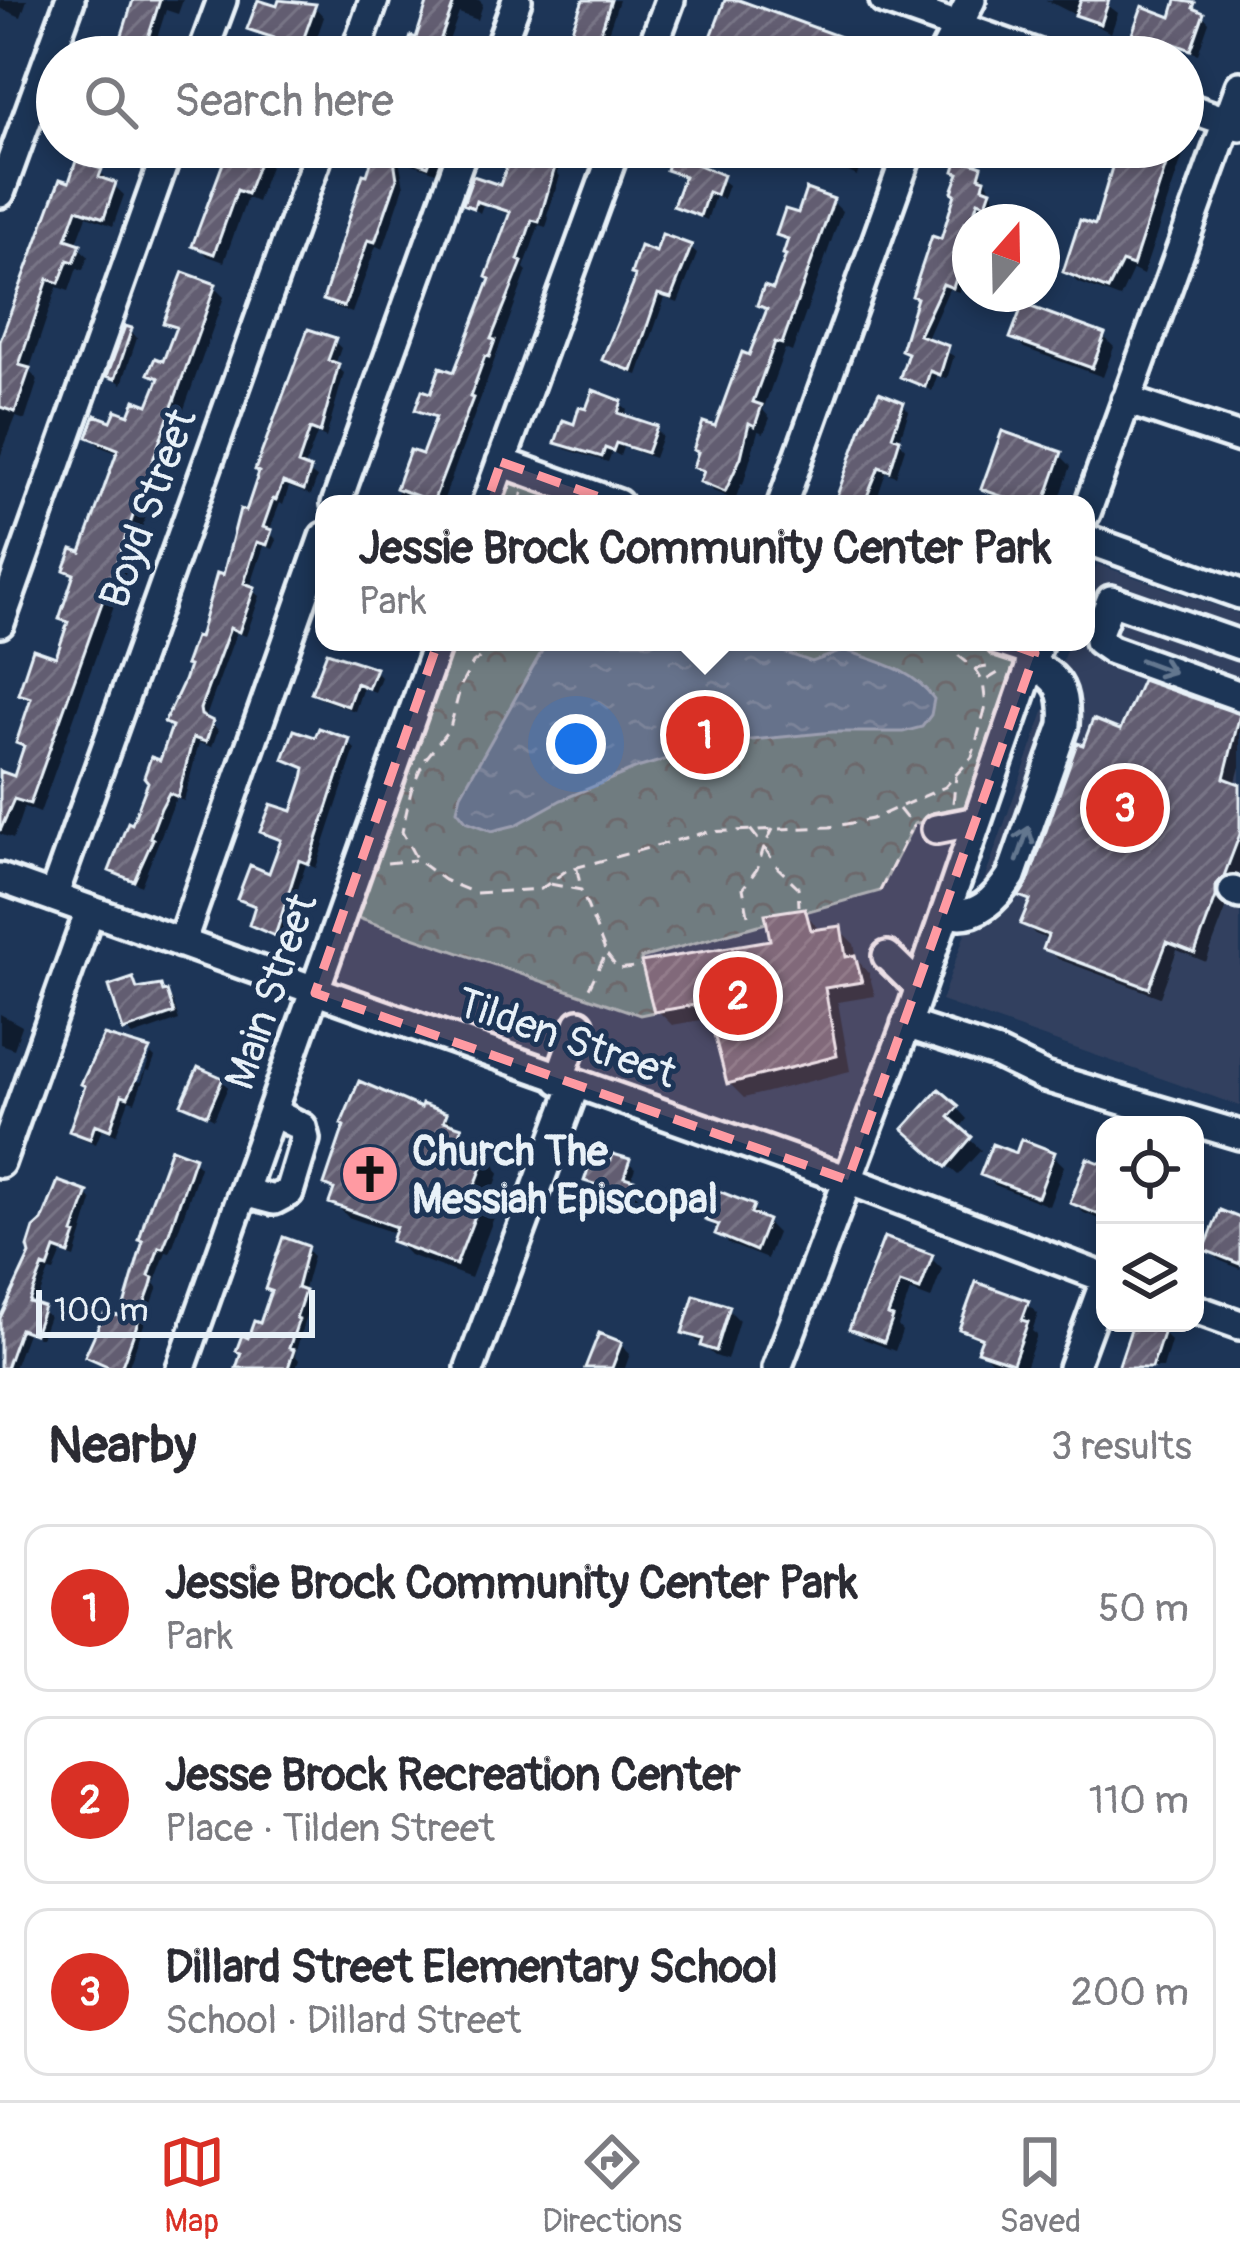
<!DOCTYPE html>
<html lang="en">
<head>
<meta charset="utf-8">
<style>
	:root { --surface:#fff; --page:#f7f7f7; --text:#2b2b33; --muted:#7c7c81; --line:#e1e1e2; --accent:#d93025 }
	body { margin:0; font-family:Pangolin,sans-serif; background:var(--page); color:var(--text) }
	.controls { position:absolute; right:36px; bottom:36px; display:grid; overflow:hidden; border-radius:24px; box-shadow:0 6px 18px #0003 }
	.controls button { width:108px; height:108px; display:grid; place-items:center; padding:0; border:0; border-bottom:3px solid var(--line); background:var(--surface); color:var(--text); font:60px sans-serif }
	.compass { position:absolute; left:952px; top:204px; width:108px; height:108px; border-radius:50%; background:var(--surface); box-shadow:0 6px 18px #0003; rotate:20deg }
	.scale { position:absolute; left:36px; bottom:30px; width:279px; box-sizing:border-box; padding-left:12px; border:6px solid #e8f1f8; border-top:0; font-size:33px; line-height:42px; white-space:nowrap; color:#e8f1f8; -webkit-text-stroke:9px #1d3557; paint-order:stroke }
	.you { position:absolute; left:576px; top:744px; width:42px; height:42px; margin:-30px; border:9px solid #fff; border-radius:50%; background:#1a73e8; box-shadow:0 0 0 18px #1a73e833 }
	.badge { display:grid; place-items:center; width:78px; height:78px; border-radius:50%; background:var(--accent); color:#fff; font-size:39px; font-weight:700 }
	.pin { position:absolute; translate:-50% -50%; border:6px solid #fff; box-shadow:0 3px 12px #0006 }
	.popup { position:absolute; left:315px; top:495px; width:780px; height:156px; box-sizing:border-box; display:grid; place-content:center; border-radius:24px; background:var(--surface); filter:drop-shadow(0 3px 9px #0005); font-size:39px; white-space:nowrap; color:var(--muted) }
	.popup b { font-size:45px; color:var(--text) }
	.popup::after { content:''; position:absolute; left:50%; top:100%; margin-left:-24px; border:24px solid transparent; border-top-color:var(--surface) }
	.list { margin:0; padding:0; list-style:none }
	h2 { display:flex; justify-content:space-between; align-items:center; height:156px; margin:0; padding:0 48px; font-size:51px }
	h2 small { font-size:39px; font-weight:400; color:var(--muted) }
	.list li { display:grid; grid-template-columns:78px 1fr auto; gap:36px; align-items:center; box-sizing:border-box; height:168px; margin:0 24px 24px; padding:0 24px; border:3px solid var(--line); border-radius:24px }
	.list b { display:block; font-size:45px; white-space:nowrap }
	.list p { margin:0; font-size:39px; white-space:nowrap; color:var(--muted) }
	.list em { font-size:39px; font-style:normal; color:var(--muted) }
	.icon { flex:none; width:66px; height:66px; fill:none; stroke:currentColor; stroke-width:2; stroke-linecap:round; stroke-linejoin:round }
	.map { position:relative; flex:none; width:1240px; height:1368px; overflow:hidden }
	.search { position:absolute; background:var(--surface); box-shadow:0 6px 18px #0003; left:36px; right:36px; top:36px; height:132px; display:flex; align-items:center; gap:30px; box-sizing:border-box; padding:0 42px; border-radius:66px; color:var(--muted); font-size:45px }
	.sheet { height:732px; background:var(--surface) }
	nav { display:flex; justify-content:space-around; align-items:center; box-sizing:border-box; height:168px; border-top:3px solid var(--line); background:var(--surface); font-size:33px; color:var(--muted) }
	nav a { display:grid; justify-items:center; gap:6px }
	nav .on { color:var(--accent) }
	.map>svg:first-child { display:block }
</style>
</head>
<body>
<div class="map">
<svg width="1240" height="1368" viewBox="0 0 1240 1368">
	<defs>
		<pattern id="park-crowns" width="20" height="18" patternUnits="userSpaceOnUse" patternTransform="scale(3)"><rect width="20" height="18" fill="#4d7579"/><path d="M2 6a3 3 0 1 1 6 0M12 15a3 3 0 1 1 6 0" fill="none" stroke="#495c5f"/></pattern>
		<pattern id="water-ripples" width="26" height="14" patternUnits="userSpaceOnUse" patternTransform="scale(3)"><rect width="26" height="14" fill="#3f6886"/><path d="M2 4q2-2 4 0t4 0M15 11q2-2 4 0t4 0" fill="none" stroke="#5b7e98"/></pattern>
		<pattern id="building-hatch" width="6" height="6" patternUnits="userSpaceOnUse" patternTransform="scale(3)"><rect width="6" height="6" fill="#625d71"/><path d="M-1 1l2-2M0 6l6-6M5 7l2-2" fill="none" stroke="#787586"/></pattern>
	</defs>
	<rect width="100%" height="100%" fill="#1d3557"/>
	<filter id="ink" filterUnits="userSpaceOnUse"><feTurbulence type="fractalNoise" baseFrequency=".00833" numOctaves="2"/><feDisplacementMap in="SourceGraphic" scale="24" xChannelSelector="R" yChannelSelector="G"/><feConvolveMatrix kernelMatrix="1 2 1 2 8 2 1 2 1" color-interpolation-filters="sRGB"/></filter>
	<g filter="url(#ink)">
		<path fill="#32415f" d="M1097 564 1240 614V1106L941 1001 1069 642H1086V594Z"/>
		<path fill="url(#park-crowns)" stroke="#9ab3b8" stroke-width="3" d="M511 478 584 504H501Z
			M451 642H972L1021 659 964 810 914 824 880 891 641 958 654 1012 640 1015 352 916Z"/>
		<path fill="url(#water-ripples)" stroke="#839fb4" stroke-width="3" d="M547 642H755L812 662 845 650C878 662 913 669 934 699L931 715 922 727 903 732H833L721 743 637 768 561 800 516 825 492 831 466 821 457 810 461 794Z"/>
		<path fill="#0007" d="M0 0H27L21 17 0 8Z
			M136 0H183L178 14 166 10 151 57H108L112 46 120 49Z
			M282 0 314 6 324 17 310 57H264L270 41 251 28 279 10Z
			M429 0H479L483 4 478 20 459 13 443 57H407L418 42Z
			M584 0H619L605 42 608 45 604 57H531L571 41Z
			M730 0 889 57H768L734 45 729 56 711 45Z
			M1046 0H1101L1118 13 1111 33Z
			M1179 0 1193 5 1209 22 1198 54 1168 43 1164 52 1134 36 1172 21Z
			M233 147H277L257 202 247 198 224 262 208 256 197 246Z
			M377 147 445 149 436 172 399 159 404 187 383 249 376 246 352 313 335 307 326 299Z
			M536 147H567L557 173 560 176 547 216 549 218 546 227 539 225 524 268 527 271 442 504H393L412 454 424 458 438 420 419 409 456 376 493 279 512 215 483 205 480 213 466 203 502 189 529 165Z
			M816 147H858L855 154 862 161 857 176 826 161Z
			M1105 147H1178L1184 152 1143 275 1133 270 1120 298 1077 282 1066 271 1096 229 1119 155Z
			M694 159 728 185 723 199 715 196 707 220 676 205 686 179 669 169Z
			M980 168 996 199 993 209 984 206 979 222H970L959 259 968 267 959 292 949 289 926 341 954 356 947 379 937 376 932 391 903 376 910 355 904 349 943 243Z
			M100 172 124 195 113 226 87 216 76 245 88 256 83 270 77 268 69 291 57 287 29 371 38 380 25 420 16 417 0 457V357L71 186Z
			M832 201 842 211 792 352 785 349 763 410 770 418 764 433 758 431 743 485 741 484 735 500 713 491 697 466 751 359 769 313 760 305 775 293 789 244 780 234 800 217Z
			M690 248 697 254 678 303 665 298 638 375 612 366 605 360 658 256Z
			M214 287 224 297 40 813 24 807 13 839 0 834V775L16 780 26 749 19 742 32 704 22 693 58 661 70 626 63 618 76 578 68 569 83 556 120 454 101 447 90 437 150 408 160 382 152 374 165 365 177 332 166 322Z
			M131 331 137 338 122 384 110 376Z
			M1103 336 1114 347 1103 377 1024 348 1014 337Z
			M334 341 341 348 335 365 344 373 326 438 317 434 304 469 317 478 311 495 289 487 283 505 280 503 269 532 277 540 273 549 264 546 250 588 260 596 246 636 236 633 206 717 218 730 212 747 199 743 184 801 176 798 141 886 112 870 162 764 174 728 168 722 248 515Z
			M620 404 627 410 624 418 655 429 662 436 654 458 623 447 620 456 612 452 608 462 565 449 558 442 576 428Z
			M902 404 909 411 899 441 905 448 896 476 886 472 875 504H837Z
			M1060 455 1071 466 1058 504H1009L995 499 984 488Z
			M374 670 381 677 375 692 363 687 355 711 321 699 314 693Z
			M1144 684 1240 716V767L1235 785 1240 787V872L1226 897V909L1206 962 1177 950 1160 997 1058 959 1047 948 1050 940 1035 934 1024 924 1031 903 1023 895 1122 733Z
			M317 740 348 742 355 749 316 868 306 864 282 940 252 925 257 909 241 899 271 877 283 843 264 832 294 815 307 771 286 759Z
			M804 911 821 932 839 929 854 944 858 961 869 973 875 996 838 1002 850 1071 744 1098 729 1083 713 1018 672 1025 657 1010 774 942Z
			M132 981 140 991 160 988 173 1001 179 1020 133 1036 126 1029Z
			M0 1014 22 1026 14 1049 0 1044Z
			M151 1054 155 1058 150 1071 147 1070 135 1102 129 1100 116 1135 102 1129 96 1144 79 1137 72 1131 135 1080 141 1082Z
			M221 1080 228 1087 214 1119 185 1103Z
			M957 1108 967 1119 959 1129 981 1150 958 1175 918 1140Z
			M422 1112 445 1115 495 1164 499 1174 488 1205 496 1212 471 1278 409 1255 395 1240 397 1234 348 1217 333 1202 336 1193 327 1185Z
			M1053 1155 1064 1166 1049 1206 995 1185 984 1174 1017 1157Z
			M193 1160 200 1167 174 1243 170 1253 166 1252 154 1284 158 1287 128 1368H109L95 1362 88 1355 123 1319Z
			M628 1162 635 1168 630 1182 642 1190 639 1201 594 1187 588 1180 613 1164Z
			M1105 1168V1221L1084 1213 1073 1203Z
			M86 1194 92 1201 75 1258 62 1253 54 1272 49 1271 35 1307 49 1316 41 1338 27 1333 14 1368H0V1325Z
			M752 1208 777 1233 767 1259 729 1244 709 1219Z
			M1240 1213V1269L1219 1260 1208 1250Z
			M886 1241 931 1258 942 1269 931 1299 910 1291 898 1326 902 1331 895 1351 864 1339 853 1328Z
			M306 1249 313 1256 303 1293 310 1300 295 1355 299 1360 296 1368H239L250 1342 262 1327 273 1293 268 1288Z
			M1028 1304 1038 1314 1032 1331 1037 1335 1025 1368 991 1361 981 1350 983 1343 963 1328Z
			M728 1309 739 1320 727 1360 715 1356 686 1332Z
			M1163 1333 1171 1341 1163 1368H1122Z
			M621 1345 630 1354 625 1368H583L585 1363 590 1365Z"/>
		<path fill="url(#building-hatch)" stroke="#e8f1f8" stroke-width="3" d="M133 0H160L142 57H115Z
			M258 0 277 6 279 0 316 4 297 57 273 48 277 39 247 29Z
			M428 0H455L434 57H404L411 36 416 38Z
			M583 0H611L593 57H528L535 39 552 45 556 33 569 37Z
			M725 0H739L895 57H771L727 40 723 52 708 45Z
			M1081 0H1109L1101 24 1075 15Z
			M1176 0 1195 3 1193 8 1204 13 1191 50 1161 39 1158 47 1131 37 1142 6 1171 17Z
			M229 147H265L247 194 237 190 214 254 192 246Z
			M376 147H435L428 166 393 153 397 179 375 242 368 240 344 307 323 300 363 174 367 175Z
			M1118 147H1172L1133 266 1122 262 1108 290 1063 272 1080 220 1095 225Z
			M673 148 695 157 693 163 723 175 716 195 708 192 700 216 673 206 684 176 666 170Z
			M511 155 555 167 539 222 532 220 518 260 522 262 491 339 495 340 489 357 485 356 470 397 473 398 433 502 396 488 410 450 422 454 436 417 415 410 422 390 431 393 440 367 454 372 490 279 486 277 510 212 476 201 474 208 463 204 473 176 500 185Z
			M958 158 982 166 979 177 985 179 983 187 991 190 986 204 978 201 970 225 964 223 953 254 963 257 953 288 943 284 919 335 949 346 940 375 930 371 925 387 900 377 908 353 901 350 917 298 912 296 932 236 941 239 955 194 952 192 959 173 954 171Z
			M76 161 102 169 99 177 116 183 104 218 77 209 66 239 81 244 74 262 68 260 59 283 48 279 19 365 30 368 15 412 0 407V341L60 179 69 182Z
			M806 189 834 199 782 344 775 342 753 402 762 405 755 426 749 423 741 457 725 492 700 482 704 471 693 467 698 452 693 450 703 422 715 426 742 352 749 355 767 309 757 305 764 286 773 289 786 255 783 254 788 239 776 235 785 209 798 213Z
			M662 234 692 245 671 298 658 294 632 371 602 360 633 285 635 275 631 274 640 246 656 252Z
			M183 272 216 284 30 804 14 799 0 831V771L14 776 24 746 16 743 31 698 18 694 33 649 56 657 68 622 59 619 74 574 64 570 72 549 81 552 118 449 87 437 95 415 111 421 116 410 129 415 135 400 148 405 159 378 148 374 155 358 163 361 176 327 163 323Z
			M1023 304 1105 334 1092 368 1010 338Z
			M125 326 132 328 115 379 107 376Z
			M308 329 336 338 328 360 339 364 320 433 310 429 298 464 311 469 304 490 283 482 276 500 273 499 263 527 272 530 267 545 257 542 244 583 255 587 239 632 230 628 200 709 201 715 213 721 206 742 193 738 178 797 169 793 161 808 150 837 153 839 134 881 109 871 128 822 132 824 148 782 144 777 151 757 160 760 172 726 164 723 184 681 189 666 185 665 195 637 199 638 217 573 223 575 240 509 246 511 259 472 255 470Z
			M593 390 622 401 618 413 657 426 647 453 616 443 613 451 605 448 602 457 555 443 563 420 574 424 579 407 586 409Z
			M879 392 904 402 892 436 900 439 890 471 879 467 864 504H834L863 423Z
			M1002 431 1062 452 1044 504H1023L981 489Z
			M327 652 376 668 368 688 356 683 348 706 311 693Z
			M1142 680 1240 714 1224 778 1240 784V834L1224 876 1216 885V897L1195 953 1167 942 1149 988 1043 949 1048 935 1020 924 1030 900 1019 896 1028 882 1077 743 1083 745 1093 719 1120 730Z
			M319 728 350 739 309 864 299 860 275 936 249 925 255 906 237 899 250 865 269 873 281 840 260 832 271 804 292 811 303 778 305 768 283 759 294 730 315 737Z
			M805 908 811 930 841 926 846 957 855 955 862 982 825 988 837 1056 727 1084 706 1003 654 1012 641 962 770 940 765 914Z
			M133 978 137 989 161 985 163 992 167 991 174 1013 123 1031 109 986Z
			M104 1035 150 1049 128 1097 122 1095 110 1130 95 1124 90 1139 69 1131 85 1086 81 1084Z
			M198 1067 223 1078 207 1115 181 1104Z
			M359 1081 421 1108 422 1104 447 1113 444 1121 462 1127 460 1135 465 1137 464 1140 482 1147 480 1154 486 1157 473 1191 483 1195 456 1265 391 1241 396 1227 329 1203 334 1189 324 1185 344 1126 341 1124Z
			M939 1089 959 1106 949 1117 972 1137 946 1167 903 1129Z
			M1021 1139 1055 1152 1038 1197 980 1175 992 1144 1016 1153Z
			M171 1148 195 1157 168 1236 163 1248 159 1247 149 1276 153 1278 151 1286 123 1363 120 1368H112L85 1356 104 1314 121 1316 143 1241 139 1240 146 1216Z
			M613 1154 630 1159 624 1177 637 1181 632 1196 584 1181 593 1155 611 1160Z
			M1087 1158 1105 1165V1217L1070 1203Z
			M58 1181 88 1192 73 1233 76 1234 69 1254 55 1249 48 1268 43 1266 29 1302 44 1307 34 1334 20 1329 6 1368H0V1318L30 1254 28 1247 34 1228 42 1221Z
			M716 1190 754 1205 751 1213 768 1220 756 1251 715 1234 719 1225 705 1220Z
			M1220 1210 1240 1218V1264L1204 1250Z
			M283 1237 308 1246 297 1288 305 1291 296 1318 299 1319 289 1348 294 1350 288 1368H236L241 1353 236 1351 242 1335 248 1338 254 1321 260 1323 271 1291 265 1289Z
			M884 1237 933 1255 920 1290 900 1283 888 1315 893 1317 884 1342 849 1329Z
			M976 1282 1029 1301 1022 1320 1028 1322 1013 1363 977 1351 982 1338 959 1329Z
			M694 1295 730 1306 716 1351 701 1346 703 1339 682 1333Z
			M1133 1323 1164 1330 1152 1368H1118Z
			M599 1333 622 1342 612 1368H585Z"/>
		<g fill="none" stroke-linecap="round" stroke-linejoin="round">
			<g stroke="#e8f1f8" stroke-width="36">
				<path id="minor" d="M884 0 1045 57
					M201 57 222 0
					M354 57 374 0
					M496 57 517 0
					M649 57 670 0
					M942 57 971 0
					M1183 106 1240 126
					M0 193 70 0
					M1126 400 1240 438
					M501 462 618 504
					M336 504 464 147
					M486 504 616 147
					M782 504 910 147
					M1086 513 1240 86
					M1086 539 1240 594
					M0 623 169 147
					M1001 642 1035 653
					M1240 645 1111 600 1099 630V641L1112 650 1240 696
					M936 829 977 821
					M0 878 848 1180 1105 1278
					M1233 891 1240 894
					M53 897 321 147
					M946 911C975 922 996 899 1011 876L1064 725C1066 694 1061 676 1030 665
					M181 943 324 537
					M887 956 919 987
					M906 1024 998 1054 1045 1077 1240 1135
					M559 1080 579 1024
					M0 1163 90 910
					M244 1192 274 1200 289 1192 305 1139 302 1127 272 1112
					M1195 1309 1240 1325
					M181 1368 438 642
					M470 1368 575 1085
					M777 1368 912 1010 1039 642
					M1073 1368 1105 1281"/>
			</g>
			<path stroke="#e8f1f8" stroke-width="3" stroke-dasharray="12 9" stroke-linecap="butt" d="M521 504 522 494 536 504
				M491 642 487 653 473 663 461 685 450 728 424 761 411 791 402 832 417 860 444 880 475 893 541 889 567 870 707 832 830 827 872 819 945 787 972 757 986 706 983 682
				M942 642 975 669 983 682 1003 670
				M975 669 993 666
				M953 803 956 776
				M899 809 914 828
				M773 829 764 847 778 868 798 887 799 906
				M387 863 415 860
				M577 869 581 889
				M550 884 581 890 606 953 585 996
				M880 891 910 831
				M748 915 743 888 757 869 764 847 750 829
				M607 955 618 969 642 966"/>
			<use href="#minor" stroke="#1d3557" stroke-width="27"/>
		</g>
		<defs><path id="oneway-shaft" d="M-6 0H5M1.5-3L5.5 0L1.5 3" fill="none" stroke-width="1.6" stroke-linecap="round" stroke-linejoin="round" transform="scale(3)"/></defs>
		<g stroke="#64778f">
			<use href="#oneway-shaft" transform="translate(1157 666) rotate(20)"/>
			<use href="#oneway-shaft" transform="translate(1023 844) rotate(-71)"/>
		</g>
	</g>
	<path fill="#ff9aa2" fill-opacity="0.2" stroke="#ff9aa2" stroke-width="9" stroke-dasharray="24 15" stroke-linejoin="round" d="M501 462 1035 653 848 1180 315 993Z"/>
	<defs>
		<g id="church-disc" transform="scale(3)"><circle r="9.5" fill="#ff9aa2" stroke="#1d3557"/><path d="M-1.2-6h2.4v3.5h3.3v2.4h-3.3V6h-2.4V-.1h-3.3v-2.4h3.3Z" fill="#111"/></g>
	</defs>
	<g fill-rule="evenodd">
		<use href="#church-disc" x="370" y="1174"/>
	</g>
	<g text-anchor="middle" stroke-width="10" stroke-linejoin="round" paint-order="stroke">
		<g font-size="42" fill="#e8f1f8" stroke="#1d3557">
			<text transform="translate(147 508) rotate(-70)" y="15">Boyd Street</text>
			<text transform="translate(270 991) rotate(-71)" y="15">Main Street</text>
			<text transform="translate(567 1037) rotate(19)" y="15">Tilden Street</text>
		</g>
		<g font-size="42" font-weight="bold" fill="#e8f1f8" stroke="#1d3557" text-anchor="start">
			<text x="412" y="1165">Church The<tspan x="412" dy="48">Messiah Episcopal</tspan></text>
		</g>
	</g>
</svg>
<div class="controls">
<button><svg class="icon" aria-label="locate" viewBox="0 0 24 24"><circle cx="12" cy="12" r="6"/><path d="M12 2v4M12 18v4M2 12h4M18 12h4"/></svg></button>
<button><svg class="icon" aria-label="layers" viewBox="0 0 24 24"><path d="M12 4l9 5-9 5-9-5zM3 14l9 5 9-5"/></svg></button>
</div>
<svg class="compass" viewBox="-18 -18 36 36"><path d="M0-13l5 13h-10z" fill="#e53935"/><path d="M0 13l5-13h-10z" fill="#7c7c81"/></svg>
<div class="scale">100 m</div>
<div class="you"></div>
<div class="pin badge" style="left:705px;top:735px">1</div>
<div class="popup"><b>Jessie Brock Community Center Park</b>Park</div>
<div class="pin badge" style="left:738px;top:996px">2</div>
<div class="pin badge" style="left:1125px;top:808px">3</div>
<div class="search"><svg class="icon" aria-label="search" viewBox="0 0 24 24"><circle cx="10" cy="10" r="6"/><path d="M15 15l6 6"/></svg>Search here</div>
</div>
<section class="sheet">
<h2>Nearby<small>3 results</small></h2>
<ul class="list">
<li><span class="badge">1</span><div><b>Jessie Brock Community Center Park</b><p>Park</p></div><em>50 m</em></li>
<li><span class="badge">2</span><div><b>Jesse Brock Recreation Center</b><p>Place · Tilden Street</p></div><em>110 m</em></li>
<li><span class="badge">3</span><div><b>Dillard Street Elementary School</b><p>School · Dillard Street</p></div><em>200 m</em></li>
</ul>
</section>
<nav>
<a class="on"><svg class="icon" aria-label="map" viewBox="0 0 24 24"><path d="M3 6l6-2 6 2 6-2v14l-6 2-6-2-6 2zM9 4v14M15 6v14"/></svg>Map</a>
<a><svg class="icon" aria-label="directions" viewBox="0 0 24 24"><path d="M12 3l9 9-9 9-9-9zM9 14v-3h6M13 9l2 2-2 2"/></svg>Directions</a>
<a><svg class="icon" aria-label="saved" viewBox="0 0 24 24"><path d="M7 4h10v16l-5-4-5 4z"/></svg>Saved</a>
</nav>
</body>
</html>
